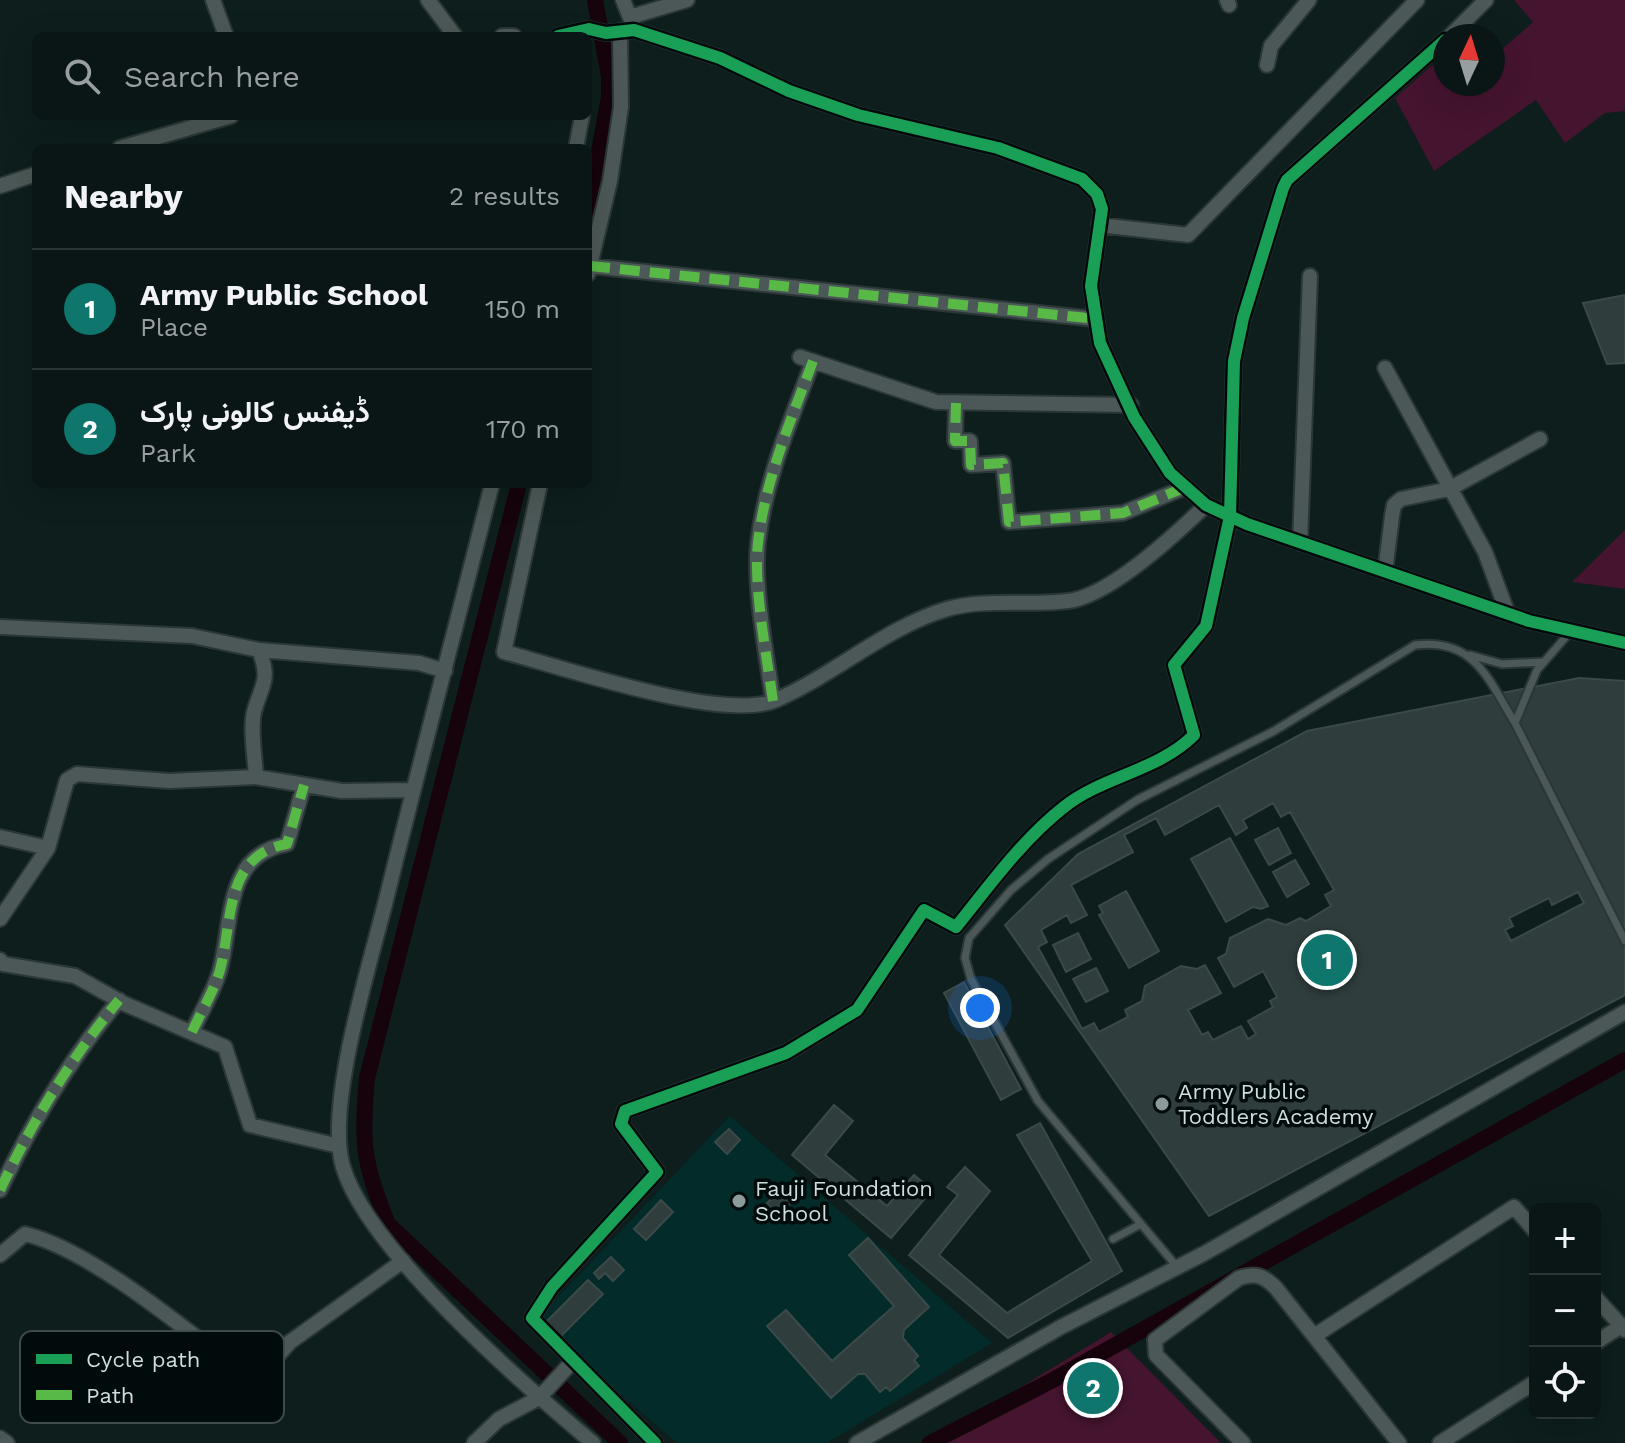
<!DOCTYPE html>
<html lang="en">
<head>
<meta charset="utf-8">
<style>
	:root { --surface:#0a1616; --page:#182323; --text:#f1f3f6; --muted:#999fa1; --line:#2a3535; --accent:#0f766e }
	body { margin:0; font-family:"Work Sans",Vazirmatn,sans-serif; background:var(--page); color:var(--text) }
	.controls { position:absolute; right:24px; bottom:24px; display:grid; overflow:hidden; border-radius:12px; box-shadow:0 8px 32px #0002 }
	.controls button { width:72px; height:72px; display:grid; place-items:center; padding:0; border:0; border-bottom:2px solid var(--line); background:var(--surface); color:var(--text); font:40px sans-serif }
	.compass { position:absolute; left:1433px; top:24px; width:72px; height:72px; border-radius:50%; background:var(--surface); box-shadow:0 8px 32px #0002; rotate:4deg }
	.you { position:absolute; left:980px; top:1008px; width:28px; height:28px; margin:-20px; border:6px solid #fff; border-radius:50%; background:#1a73e8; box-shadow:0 0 0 12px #1a73e833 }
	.badge { display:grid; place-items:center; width:52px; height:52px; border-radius:50%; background:var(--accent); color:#fff; font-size:26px; font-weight:700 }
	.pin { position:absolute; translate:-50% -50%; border:4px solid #fff; box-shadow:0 2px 8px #0006 }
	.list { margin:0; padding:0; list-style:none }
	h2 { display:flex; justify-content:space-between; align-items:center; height:104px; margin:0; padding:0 32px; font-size:34px }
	h2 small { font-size:26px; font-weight:400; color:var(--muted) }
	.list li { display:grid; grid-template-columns:52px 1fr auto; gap:24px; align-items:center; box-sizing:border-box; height:120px; padding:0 32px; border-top:2px solid var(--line) }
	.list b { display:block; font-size:30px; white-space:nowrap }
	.list p { margin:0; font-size:26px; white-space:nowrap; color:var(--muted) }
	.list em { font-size:26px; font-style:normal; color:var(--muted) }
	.icon { flex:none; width:44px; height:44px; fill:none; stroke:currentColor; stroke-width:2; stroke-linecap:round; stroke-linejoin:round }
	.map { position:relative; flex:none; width:1625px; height:1443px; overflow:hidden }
	.search { position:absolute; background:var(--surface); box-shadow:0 8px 32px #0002; left:32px; top:32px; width:560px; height:88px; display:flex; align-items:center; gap:20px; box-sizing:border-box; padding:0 28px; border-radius:12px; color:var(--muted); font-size:30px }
	.panel { position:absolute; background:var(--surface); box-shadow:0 8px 32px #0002; left:32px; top:144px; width:560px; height:344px; border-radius:12px }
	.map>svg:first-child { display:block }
</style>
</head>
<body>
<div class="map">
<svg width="1625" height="1443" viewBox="0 0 1625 1443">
	<rect width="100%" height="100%" fill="#0d1e1d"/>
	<path fill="#022b29" d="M730 1116 992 1343 827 1443H677L535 1321Z"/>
	<path fill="#45142e" d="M1514 0H1625V111L1605 113 1565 143 1536 100 1434 171 1395 98 1445 54V84H1493V57L1533 22Z
		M1625 530V589L1572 582Z
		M1111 1332 1221 1443H930Z"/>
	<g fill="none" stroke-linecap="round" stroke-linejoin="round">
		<path stroke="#16030b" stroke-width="16" d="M588 213 609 97V76L595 0
			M519 484 367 1078C361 1142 363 1164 388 1224L620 1443
			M930 1443 1053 1380 1625 1060"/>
	</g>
	<path fill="#303d3d" stroke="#3b4948" stroke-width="2" fill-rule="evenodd" d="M1625 295V363L1607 364 1583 303Z
		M1579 678 1625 681V995L1209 1216 1005 925 1078 854 1307 731Z
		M1273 803 1281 817 1290 812 1334 890 1325 895 1331 906 1306 921 1300 918 1286 925 1268 919 1230 938 1226 954 1218 958 1234 987 1263 971 1277 997 1270 1001 1273 1007 1248 1021 1256 1034 1248 1039 1241 1026 1213 1040 1208 1032 1202 1035 1188 1010 1221 993 1205 965 1197 969 1181 966 1145 986 1142 1001 1125 1010 1128 1017 1099 1032 1094 1023 1082 1029 1038 947 1047 942 1041 930 1067 915 1071 923 1087 915 1071 885 1133 852 1124 835 1156 818 1165 835 1219 805 1236 835 1247 828 1243 820ZM1278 828 1291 853 1269 865 1255 840ZM1230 838 1268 906 1261 909 1253 907 1226 922 1191 859ZM1295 860 1309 884 1287 897 1273 872ZM1126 891 1159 951 1129 968 1099 915 1103 913 1099 906ZM1078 933 1091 959 1066 972 1053 945ZM1096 968 1108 991 1086 1002 1073 979Z
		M1578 892 1584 903 1511 941 1505 930 1513 926 1509 918 1549 898 1552 905Z
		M964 982 1021 1089 1001 1100 944 993Z
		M834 1105 853 1121 825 1155 887 1206 914 1175 932 1190 891 1238 792 1155Z
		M1040 1123 1122 1271 1008 1338 909 1255 958 1195 947 1187 965 1167 990 1191 939 1255 1007 1313 1092 1261 1017 1135Z
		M729 1129 740 1140 727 1154 715 1142Z
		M783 1188 794 1200 777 1215 767 1203Z
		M661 1200 673 1212 646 1240 634 1229Z
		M868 1238 929 1307 904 1330 903 1338 918 1356 914 1360 919 1366 890 1391 886 1387 880 1392 865 1374H858L831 1398 767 1326 786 1310 832 1361 894 1306 849 1255Z
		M611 1257 624 1270 613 1281 605 1273 599 1279 594 1273Z
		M588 1280 603 1294 560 1337 546 1322Z"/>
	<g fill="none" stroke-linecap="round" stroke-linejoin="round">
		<g stroke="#2b3736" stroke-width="11">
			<path id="service" d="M1571 631 1537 670 1515 723 1625 941
				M1470 655 1502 664 1544 662
				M1141 1224 1178 1268
				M1113 1239 1141 1224 1038 1101 971 979 965 958 969 938 1011 890 1048 859 1137 800 1274 731 1415 645C1475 638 1488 679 1515 723"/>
		</g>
		<g stroke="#2b3736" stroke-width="18">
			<path id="minor" d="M213 0 226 36
				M428 0 455 36
				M623 0 633 25
				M1227 0 1229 5
				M630 17 687 0
				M502 36H514
				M558 36 589 29 606 33 634 30 720 58 789 91 858 115 998 148 1082 179 1097 194 1102 209 1091 286 1100 343 1134 417 1170 473 1206 505 1247 524 1529 621 1625 643
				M1450 36 1486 0
				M1267 65 1271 46 1309 0
				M120 148 231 116
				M576 148 582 116
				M0 186 36 174
				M1099 225 1188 235 1417 0
				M590 266 1096 319
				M588 274 610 181 621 107 620 31
				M800 357 936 402 1131 405
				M1385 368 1485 552 1508 614
				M956 403 955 441H970L971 465 1003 463 1009 522 1123 513 1186 487
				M492 484C457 623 420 761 386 900 370 964 325 1107 343 1167 368 1250 525 1386 593 1443
				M540 484 504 652C562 667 724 723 776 700 834 675 886 627 947 609 985 598 1029 606 1068 601 1110 596 1176 534 1206 505
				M1300 543 1310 276
				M1385 572 1392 516 1394 505 1401 499 1449 489 1540 439
				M0 627 192 636 259 650 419 663 445 671
				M773 701C767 658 753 585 758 543 765 480 791 420 813 361
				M256 777C255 757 250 730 254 712 262 683 271 681 259 650
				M0 837 48 848 67 780 77 774 169 781 256 777 342 791 413 790
				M0 919 48 848
				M0 960 3 964 75 976 125 1004 225 1047 250 1125 339 1146
				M192 1032C201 1012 214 991 220 970 233 921 224 855 287 844L304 785
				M0 1190C32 1122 71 1058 119 1000
				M0 1255 25 1234C93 1250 196 1338 254 1382L290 1342 403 1261
				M1595 1297 1625 1330
				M1314 1336 1514 1207 1535 1231
				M1595 1343 1621 1326
				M0 1438 7 1443
				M474 1443 499 1419 539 1398 572 1362
				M655 1443 532 1318 552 1287 657 1172 621 1124 625 1111 786 1053 857 1010 924 910 956 927C989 886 1022 840 1064 807 1103 776 1158 771 1194 735L1174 665 1206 626 1230 516 1234 361 1243 318 1283 188 1287 180 1445 40
				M857 1443 1061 1327 1205 1253 1625 1012
				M1243 1443 1156 1355 1155 1340 1239 1278C1256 1273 1263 1275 1276 1288L1399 1443
				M1440 1443 1535 1382"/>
		</g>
		<use href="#service" stroke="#4c5857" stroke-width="7"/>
		<use href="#minor" stroke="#4c5857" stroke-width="14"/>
		<path stroke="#58b947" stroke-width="10" stroke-dasharray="20 10" stroke-linecap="butt" d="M590 266 1096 319
			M956 403 955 441H970L971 465 1003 463 1009 522 1123 513 1186 487
			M773 701C767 658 753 585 758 543 765 480 791 420 813 361
			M192 1032C201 1012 214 991 220 970 233 921 224 855 287 844L304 785
			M0 1190C32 1122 71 1058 119 1000"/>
		<g stroke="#020b0b" stroke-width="17">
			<path id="cycleway" d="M558 36 589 29 606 33 634 30 720 58 789 91 858 115 998 148 1082 179 1097 194 1102 209 1091 286 1100 343 1134 417 1170 473 1206 505 1247 524 1529 621 1625 643
				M655 1443 532 1318 552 1287 657 1172 621 1124 625 1111 786 1053 857 1010 924 910 956 927C989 886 1022 840 1064 807 1103 776 1158 771 1194 735L1174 665 1206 626 1230 516 1234 361 1243 318 1283 188 1287 180 1445 40"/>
		</g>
		<use href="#cycleway" stroke="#1a9f57" stroke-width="12"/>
	</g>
	<g fill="#8a9b99" stroke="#020b0b" stroke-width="3">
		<circle cx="1162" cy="1104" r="8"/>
		<circle cx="739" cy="1201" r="8"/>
	</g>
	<g text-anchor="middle" stroke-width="7" stroke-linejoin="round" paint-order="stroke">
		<g font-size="22" fill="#cddedc" stroke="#020b0b" text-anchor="start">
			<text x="1178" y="1099">Army Public<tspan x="1178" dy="25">Toddlers Academy</tspan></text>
			<text x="755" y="1196">Fauji Foundation<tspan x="755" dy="25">School</tspan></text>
		</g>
	</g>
	<rect x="20" y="1331" width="264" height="92" rx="12" fill="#020b0b" stroke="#3f4a4a" stroke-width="2"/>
	<rect x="36" y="1354" width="36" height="10" fill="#1a9f57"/>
	<rect x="36" y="1390" width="36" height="10" fill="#58b947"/>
	<g font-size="22" fill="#cddedc">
		<text x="86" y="1367">Cycle path</text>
		<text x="86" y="1403">Path</text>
	</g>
</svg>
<div class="controls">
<button>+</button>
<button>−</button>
<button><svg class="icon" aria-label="locate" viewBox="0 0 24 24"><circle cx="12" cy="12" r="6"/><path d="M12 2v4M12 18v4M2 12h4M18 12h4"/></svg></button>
</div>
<svg class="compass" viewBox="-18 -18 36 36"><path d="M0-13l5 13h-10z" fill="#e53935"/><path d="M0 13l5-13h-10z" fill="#999fa1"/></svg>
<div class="you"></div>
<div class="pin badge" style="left:1327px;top:960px">1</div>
<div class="pin badge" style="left:1093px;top:1388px">2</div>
<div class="search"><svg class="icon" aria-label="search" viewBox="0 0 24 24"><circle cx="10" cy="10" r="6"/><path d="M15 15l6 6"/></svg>Search here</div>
<section class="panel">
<h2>Nearby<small>2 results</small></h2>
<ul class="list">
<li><span class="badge">1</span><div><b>Army Public School</b><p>Place</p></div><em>150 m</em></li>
<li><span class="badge">2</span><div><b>ڈیفنس کالونی پارک</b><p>Park</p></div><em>170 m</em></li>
</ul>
</section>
</div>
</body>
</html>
